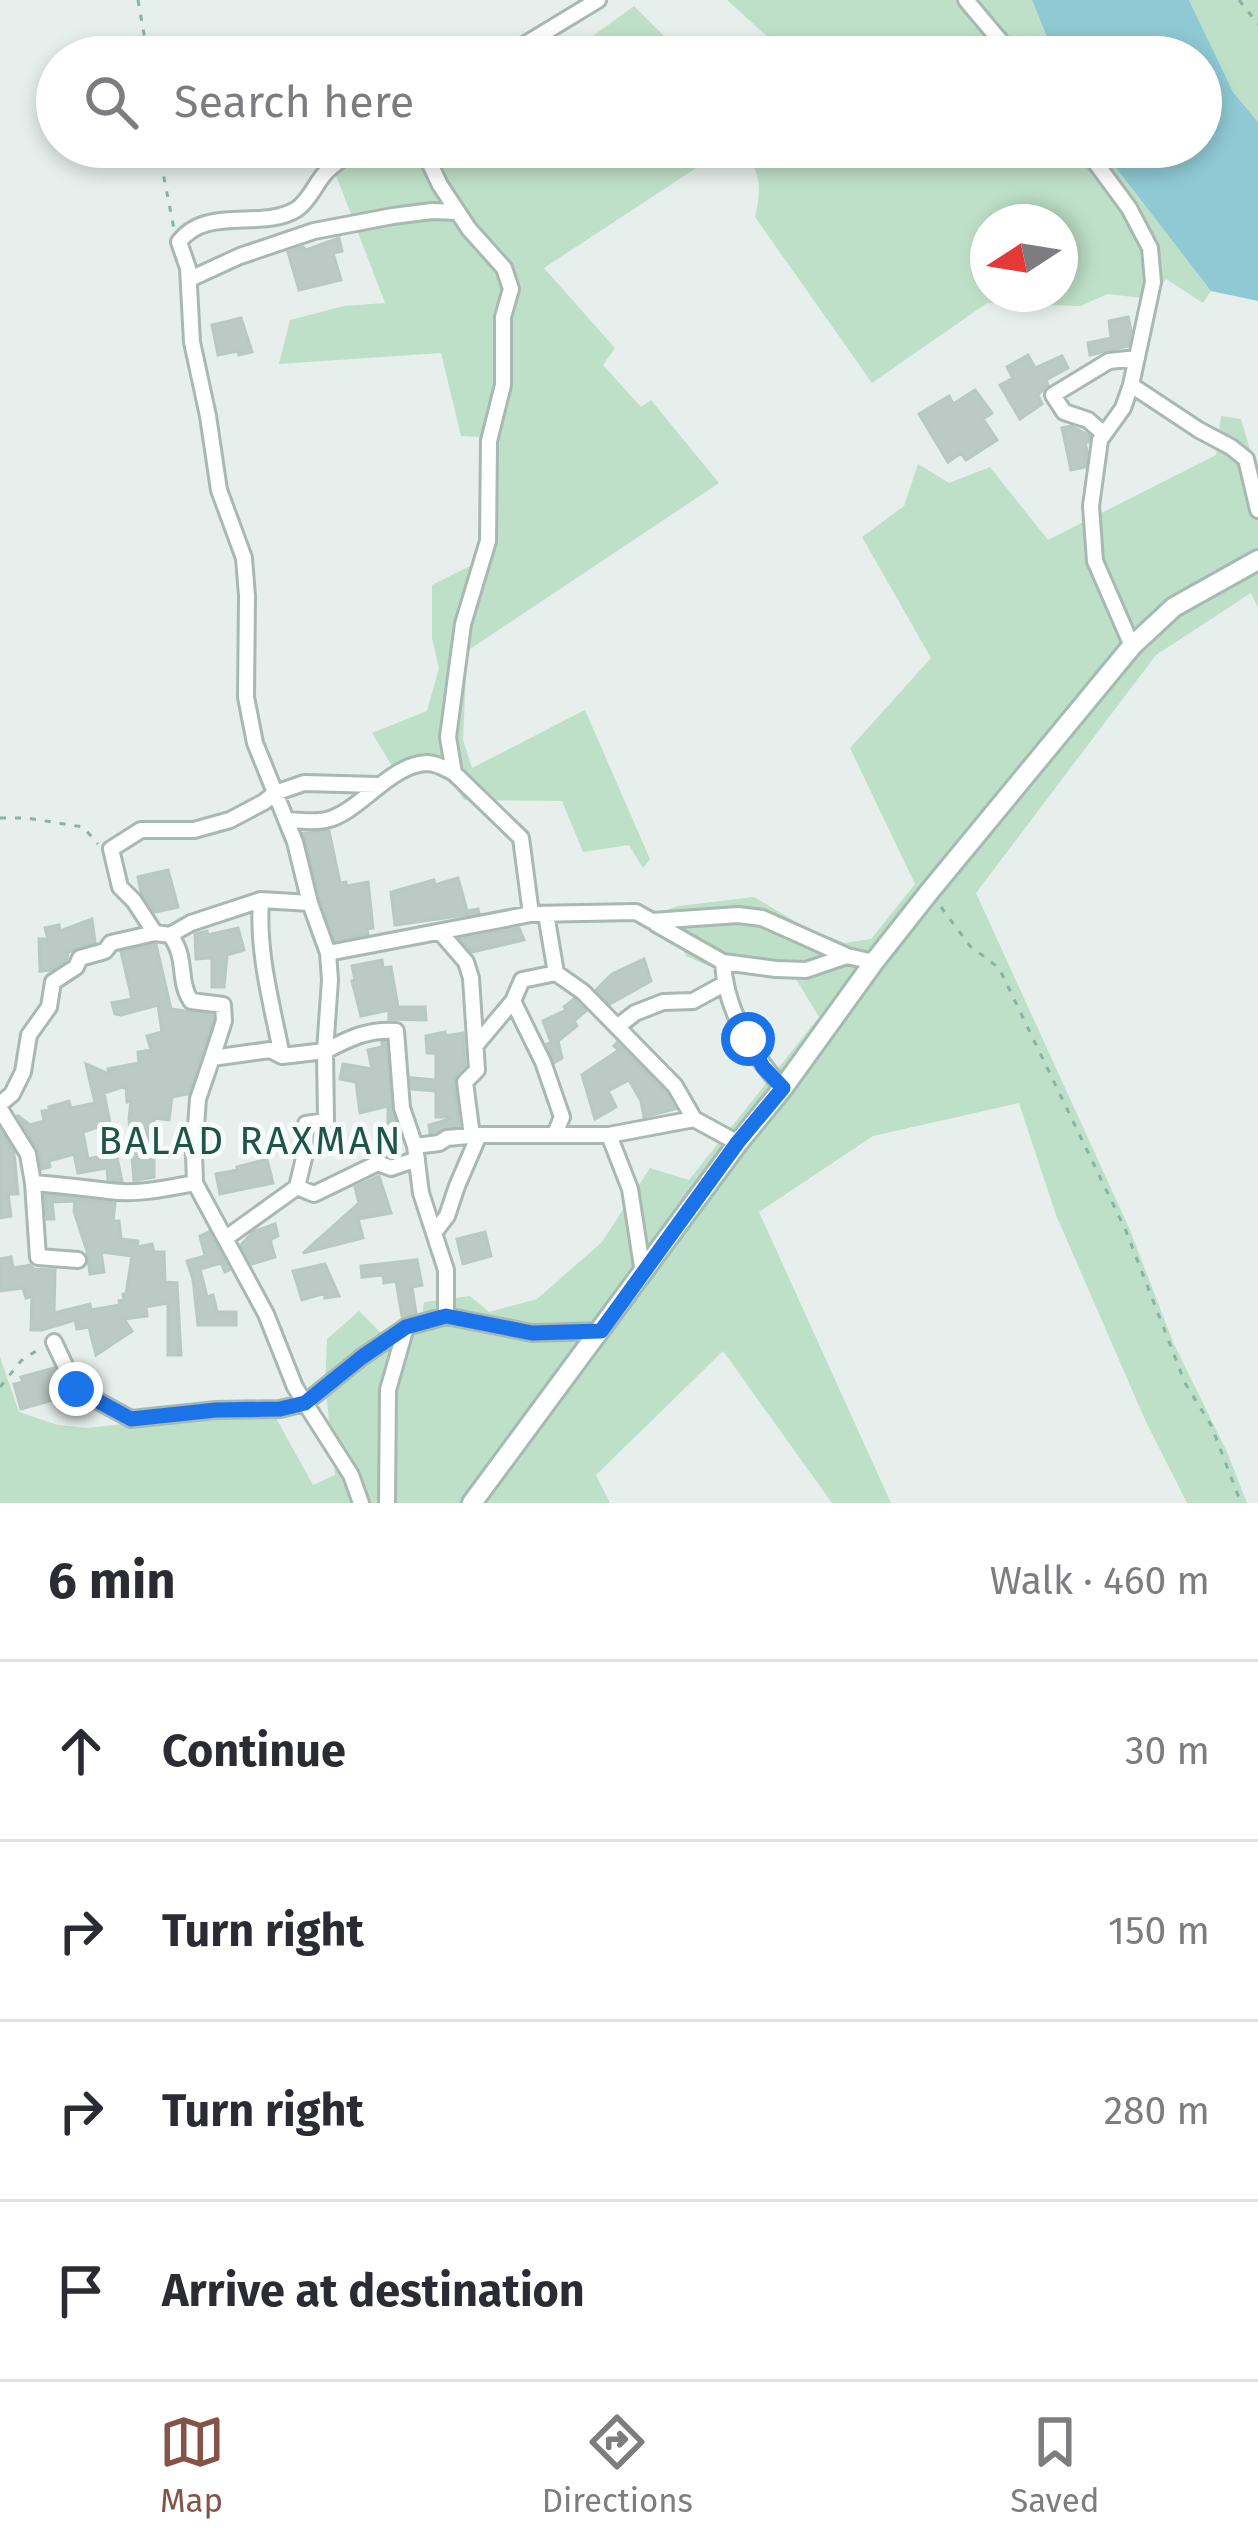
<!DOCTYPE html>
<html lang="en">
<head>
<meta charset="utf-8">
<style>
	:root { --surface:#fff; --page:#f2f2f3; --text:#2b2b33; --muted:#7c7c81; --line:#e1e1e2; --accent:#855347 }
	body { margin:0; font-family:"Fira Sans",sans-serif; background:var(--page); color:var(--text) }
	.compass { position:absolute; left:970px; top:204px; width:108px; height:108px; border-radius:50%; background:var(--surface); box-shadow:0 6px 18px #0003; rotate:258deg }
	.stop { position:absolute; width:36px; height:36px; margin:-27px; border:9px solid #1a73e8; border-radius:50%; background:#fff }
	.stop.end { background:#1a73e8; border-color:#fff; box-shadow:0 3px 12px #0008 }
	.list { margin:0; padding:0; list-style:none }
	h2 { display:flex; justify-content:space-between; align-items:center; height:156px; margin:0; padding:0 48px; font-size:51px }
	h2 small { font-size:39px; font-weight:400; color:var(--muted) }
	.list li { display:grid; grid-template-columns:78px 1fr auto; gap:36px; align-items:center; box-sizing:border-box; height:180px; padding:0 48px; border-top:3px solid var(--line) }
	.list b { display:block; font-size:45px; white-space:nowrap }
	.list em { font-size:39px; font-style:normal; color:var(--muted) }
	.icon { flex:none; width:66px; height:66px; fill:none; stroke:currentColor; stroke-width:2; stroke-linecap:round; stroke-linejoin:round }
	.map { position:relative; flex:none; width:1258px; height:1503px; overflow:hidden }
	.search { position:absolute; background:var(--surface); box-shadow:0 6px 18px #0003; left:36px; right:36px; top:36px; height:132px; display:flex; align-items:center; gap:30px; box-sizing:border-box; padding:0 42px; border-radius:66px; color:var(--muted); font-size:45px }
	.sheet { height:876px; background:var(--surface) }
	nav { display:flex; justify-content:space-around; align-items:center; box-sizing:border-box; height:168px; border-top:3px solid var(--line); background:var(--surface); font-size:33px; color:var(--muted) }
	nav a { display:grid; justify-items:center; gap:6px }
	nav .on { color:var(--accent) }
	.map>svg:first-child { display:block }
</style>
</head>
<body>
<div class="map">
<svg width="1258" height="1503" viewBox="0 0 1258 1503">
	<rect width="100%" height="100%" fill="#e6efeb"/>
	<path fill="#bfe0c8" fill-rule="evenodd" d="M727 0H1032L1055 57H790Z
		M1189 0H1258V122L1233 92Z
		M634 6 685 57H564Z
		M367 147H427L432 153 441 147H728L544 268 615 348 603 365 641 407 651 400 719 483 467 651 463 740 472 768 585 710 650 859 643 868 629 845 583 852 562 801 464 800C442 766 430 768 392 766L372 733 427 711 439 668 432 638V585L482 560 479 437 461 436 441 353 279 364 290 320 344 306 385 303 334 170Z
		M740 147H1100L1211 291 1203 303 1166 279 1151 299 1107 294 1081 306 987 303 872 383 755 217C762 186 761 171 740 147ZM988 222H1060V294H988Z
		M1221 416 1241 419 1258 476V608L1251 593 1156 655 976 893 1130 1230 1173 1342 1227 1452 1247 1503H1187L1146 1422 1056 1215 1019 1103 873 1136 759 1212 891 1503H832L723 1351 596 1475 610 1503H0V1357L19 1412 58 1425 86 1428 271 1409 313 1485 335 1475 325 1384 327 1339 359 1311 381 1333 420 1329 424 1302 470 1296 489 1312 537 1299 602 1242 650 1168 689 1180 819 1017 791 971 713 968 686 956 664 911 678 906 754 897 803 926 845 943 871 939 915 884 850 748 931 658 862 537 904 506 918 464 949 483 990 467 1048 540 1216 455Z"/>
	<path fill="#8ec9d4" d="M1032 0H1189L1233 92 1258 122V301L1211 291 1100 147H1201V57H1055Z"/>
	<path fill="#bbcac4" stroke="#b8c9c2" stroke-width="3" d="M339 238 342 251 333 253 341 280 299 290 288 252 303 247 306 250Z
		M1128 317 1131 330 1128 346 1090 355 1088 343 1111 338 1109 321Z
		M241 318 252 352 239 355 238 351 218 355 212 325Z
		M1028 355 1035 368 1062 356 1068 368 1046 380 1048 385 1038 395 1042 404 1020 419 1000 385 1013 378 1007 367Z
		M975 390 992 413 983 419 997 440 966 460 961 453 948 462 919 414 949 396 953 404Z
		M1071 426 1090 436 1088 442H1085L1087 452 1085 467 1071 470 1062 428Z
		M329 831 340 883 346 882 347 886 368 882 373 928 367 929 368 934 335 940 321 900 303 833Z
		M168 870 178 907 155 912 141 892 138 877Z
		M458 878 467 911 478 909 479 913 395 925 391 892 434 880 435 885Z
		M92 919 95 942 68 952 67 959 51 970 40 971 39 939H48L45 928 59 925 60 931Z
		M238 928 244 950 227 955 224 987H212V958L196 959 195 934 207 931 208 935Z
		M519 928 524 940 472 952 461 939Z
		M156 944 171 1009 212 1015 213 1020 188 1094 172 1097 169 1120 154 1118V1177L134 1181 129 1119 131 1101 127 1102 126 1086 104 1093 110 1123 83 1132 88 1159 116 1153 122 1181 108 1180 107 1168 78 1173 74 1154 49 1161 50 1167 42 1169 38 1149 17 1115 30 1125 44 1121 42 1111 50 1110 49 1107 69 1101 71 1108 95 1103 86 1064 109 1074 108 1069 139 1063 138 1052 151 1050 147 1036 162 1032 158 1005 121 1015 115 1014 112 1003 132 999 121 952Z
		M644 959 651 981 610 1004 596 990 612 974Z
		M382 960 383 968 391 967 398 1007H425L426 1020 389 1019V1010L361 1016 352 981 355 980 352 966Z
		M574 999 586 1011 574 1021 577 1026 558 1041 562 1058 555 1062 547 1044 551 1042 543 1021 566 1010 564 1007Z
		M445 1032V1036L463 1033 465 1066 456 1075 454 1082 459 1126 430 1133 429 1125 450 1119 449 1117H436V1091L412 1089 411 1078 436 1080V1053H427L426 1036Z
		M382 1042H386L391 1109 398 1130H388V1106L360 1113 356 1082 340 1079 343 1064 372 1069 368 1050 382 1047Z
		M617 1043 666 1093 675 1109 644 1117 641 1101 629 1080 608 1091 616 1107 595 1119 582 1075 619 1050 614 1046Z
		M0 1130 14 1153 18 1194H8L11 1216 0 1218Z
		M267 1159 273 1183 220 1194 216 1174 238 1170 237 1167Z
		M379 1176 391 1213 358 1219 363 1238 303 1253 359 1203 355 1187Z
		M45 1195 115 1203 113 1221H119L121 1239 138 1241 137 1247 152 1244 154 1252H164L165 1282 177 1283 181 1355H168V1303L146 1307 147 1316 124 1319 132 1331 96 1355 89 1327 77 1329 75 1320 42 1330H31L32 1296 26 1298 23 1288 0 1291V1259L11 1257 13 1268 30 1265 34 1269 55 1270 54 1313 90 1304 91 1310 120 1305 119 1301 124 1300 123 1294H126L132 1256 101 1252 104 1272 90 1274 87 1251 74 1211 75 1201 52 1202 54 1219H47Z
		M275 1224 278 1236 270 1240 275 1257 252 1264 241 1245 253 1232Z
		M209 1232 229 1270 225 1272 221 1263 200 1269 207 1297 213 1295 217 1312H236V1325H198L193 1279 187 1261 205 1256 200 1236Z
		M485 1232 491 1256 463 1264 457 1239Z
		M417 1260 422 1285 412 1287 416 1313 402 1316 396 1281 384 1283 383 1275 362 1277 361 1266Z
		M325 1264 339 1296 325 1298V1293L302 1300 293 1271Z
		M54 1368 67 1396 21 1409 14 1384 23 1382 21 1377Z"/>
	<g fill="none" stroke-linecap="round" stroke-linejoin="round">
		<g stroke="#a8b8b2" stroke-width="20">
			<path id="street" d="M966 0 1014 57
				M504 57 598 0
				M357 147C348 155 336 162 327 171 316 182 310 200 297 209 262 231 206 205 179 242L188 268 192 342 208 416 219 490 244 558 247 596 246 697 255 743 295 842 310 903 328 953 330 980 325 1051 282 1056 270 1050 212 1058 198 1099 194 1154 195 1183 266 1314 295 1387 351 1475 361 1503
				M422 147 440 185 469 229 504 268 511 289 503 317V385L489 441 488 541 463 624 448 737 454 773 521 838 531 914 636 912 652 921 738 915 762 918 847 956 874 962
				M1084 147 1129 208 1150 248 1153 282 1131 385 1123 408 1100 440 1091 506 1095 561 1132 646
				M190 279 240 256 314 231 393 216 432 211 458 212
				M1131 385 1199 430 1231 447 1246 459 1258 510
				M1104 434 1088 420 1064 412 1053 395 1109 361 1137 358
				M286 820C298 820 314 823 326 820 359 813 390 764 427 763 437 763 446 769 454 773
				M261 900C257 953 272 1005 282 1056
				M310 903 261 900 191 923 170 935 155 933 134 901 120 887 111 849 141 830H194L230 820 264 802 275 793 304 783 378 785
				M546 914 556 973 583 992 675 1086 694 1119
				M656 924 723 962 776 969 806 970 847 956
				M440 932 466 962 471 978 477 1070 465 1082 472 1136
				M170 935C188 958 177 980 191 1001L223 1005 224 1021 212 1058
				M328 953 531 914
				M723 962C725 1008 752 1055 783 1088
				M617 1027 635 1013 663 1002 693 1001 724 984
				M476 1045 513 1001
				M0 1104 12 1094 23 1072 29 1035 49 1007 53 982 76 967 80 958 105 951 111 943 155 933
				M0 1109 28 1154 33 1183
				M555 1134 562 1117 543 1062 513 1001 522 980 556 973
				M609 1135 630 1189 643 1273
				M415 1146 439 1143 447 1138 479 1135H609L694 1119 738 1143
				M297 1187 314 1194 378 1163 391 1168 417 1159
				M434 1233 447 1216 457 1186 479 1135
				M226 1238 297 1187 305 1154 306 1124 326 1121 325 1051C350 1038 368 1029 396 1031L402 1108 415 1146 421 1193 446 1270V1316
				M78 1260 38 1257 33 1183C59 1185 84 1188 109 1191 137 1195 168 1188 195 1183
				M54 1342 76 1389 131 1419 216 1410 280 1409 305 1403 362 1357 406 1327 446 1316 532 1333 601 1331
				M387 1503 388 1390 406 1327"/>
		</g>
		<g stroke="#a4bbb3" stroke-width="24">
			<path id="secondary" d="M472 1503 738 1143 783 1088 874 962 930 891 1132 646 1174 607 1258 560"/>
		</g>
		<path stroke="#86b3a5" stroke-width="3" stroke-dasharray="6 9" stroke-linecap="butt" d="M138 0 148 57
			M1239 0 1258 24
			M158 147 174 229
			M0 818H27L83 827 98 844
			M941 907 970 946 999 968 1126 1231 1185 1383 1211 1425 1241 1503
			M0 1387 21 1361 42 1347"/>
		<use href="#street" stroke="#fff" stroke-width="14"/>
		<use href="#secondary" stroke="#fff" stroke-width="18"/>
	</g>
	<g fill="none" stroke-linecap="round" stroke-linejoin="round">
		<path stroke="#1a73e8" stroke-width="15" d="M76 1389 131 1419 216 1410 280 1409 305 1403 362 1357 406 1327 446 1316 532 1333 601 1331 738 1142 783 1088 763 1067 748 1039"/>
	</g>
	<g text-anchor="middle" stroke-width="10" stroke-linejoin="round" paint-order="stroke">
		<g font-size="39" letter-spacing="3" fill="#1f5548" stroke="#f7fbf9">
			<text x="251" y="1154">BALAD RAXMAN</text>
		</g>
	</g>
</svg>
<svg class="compass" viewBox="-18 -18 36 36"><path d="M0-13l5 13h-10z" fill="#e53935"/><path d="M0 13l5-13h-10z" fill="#7c7c81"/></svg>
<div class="stop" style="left:748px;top:1039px"></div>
<div class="stop end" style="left:76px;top:1389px"></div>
<div class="search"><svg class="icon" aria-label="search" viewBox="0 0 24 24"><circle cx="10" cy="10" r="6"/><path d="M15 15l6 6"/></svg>Search here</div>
</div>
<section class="sheet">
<h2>6 min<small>Walk · 460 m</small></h2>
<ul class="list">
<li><svg class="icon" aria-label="ahead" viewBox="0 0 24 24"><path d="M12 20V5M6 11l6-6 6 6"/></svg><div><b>Continue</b></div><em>30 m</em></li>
<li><svg class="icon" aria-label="right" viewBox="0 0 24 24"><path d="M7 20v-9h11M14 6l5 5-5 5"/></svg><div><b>Turn right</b></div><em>150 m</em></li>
<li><svg class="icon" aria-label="right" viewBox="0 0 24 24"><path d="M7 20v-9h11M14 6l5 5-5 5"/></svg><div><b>Turn right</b></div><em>280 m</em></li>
<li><svg class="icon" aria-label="arrive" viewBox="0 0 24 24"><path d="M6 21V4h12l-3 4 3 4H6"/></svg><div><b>Arrive at destination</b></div></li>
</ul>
</section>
<nav>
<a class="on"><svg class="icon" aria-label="map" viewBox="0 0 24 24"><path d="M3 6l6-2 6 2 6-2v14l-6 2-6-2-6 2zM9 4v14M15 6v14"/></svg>Map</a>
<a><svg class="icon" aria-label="directions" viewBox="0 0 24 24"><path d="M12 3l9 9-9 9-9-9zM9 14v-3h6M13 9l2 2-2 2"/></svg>Directions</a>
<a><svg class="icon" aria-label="saved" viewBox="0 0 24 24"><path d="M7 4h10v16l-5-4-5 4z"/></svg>Saved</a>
</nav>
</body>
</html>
